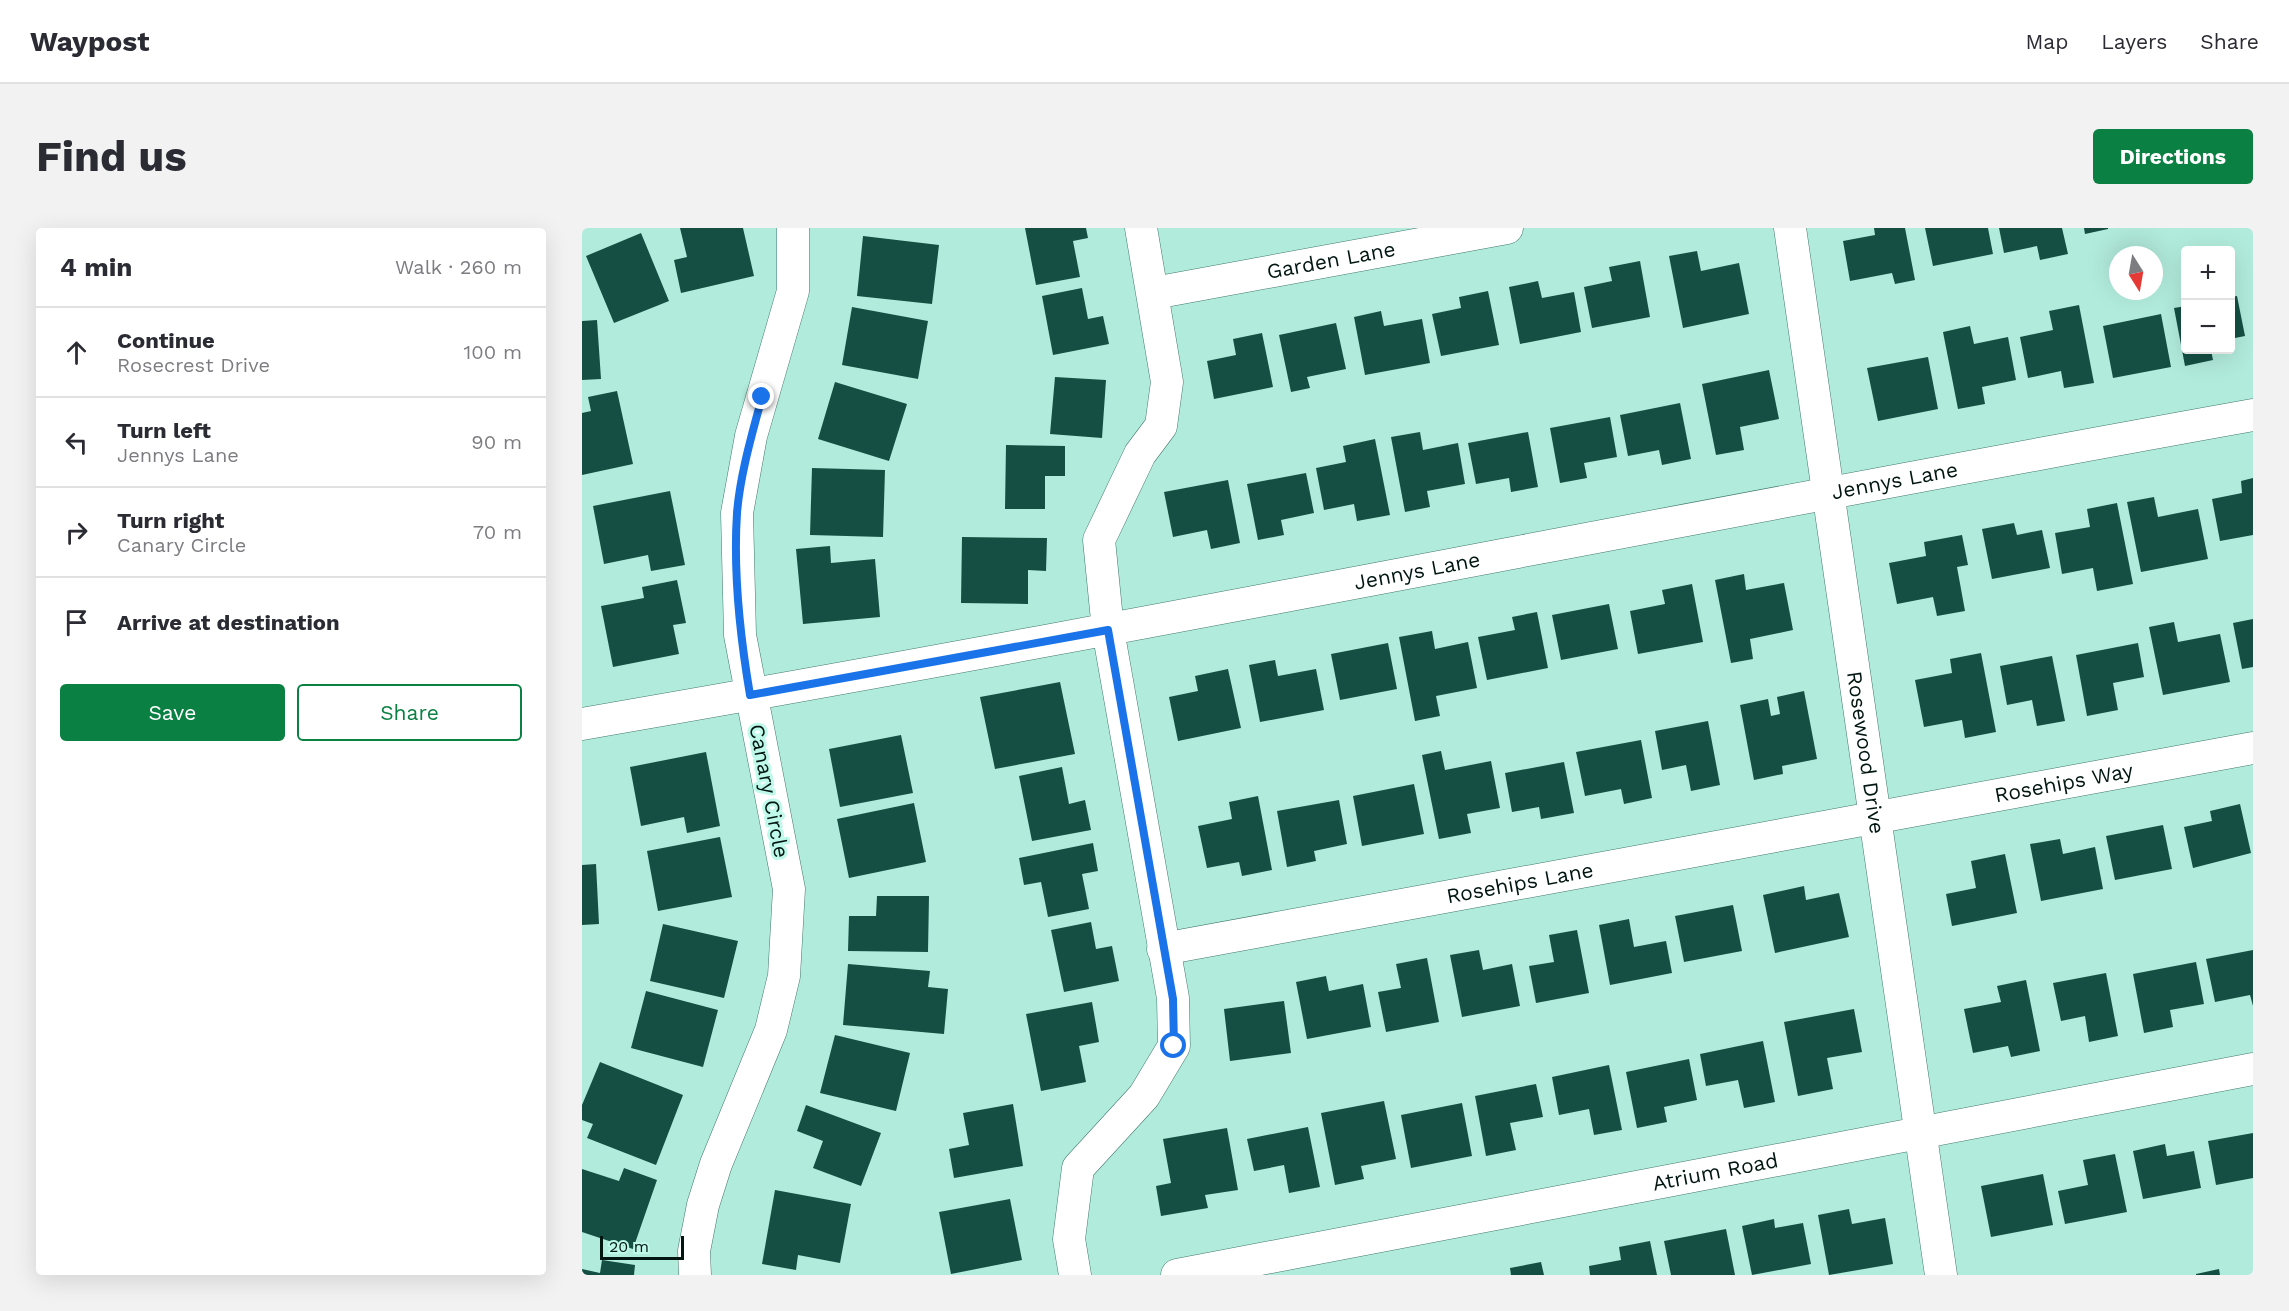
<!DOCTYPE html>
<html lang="en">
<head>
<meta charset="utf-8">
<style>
	:root { --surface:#fff; --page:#f2f2f3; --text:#2b2b33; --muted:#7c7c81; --line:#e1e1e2; --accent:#0b8043 }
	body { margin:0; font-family:"Work Sans",sans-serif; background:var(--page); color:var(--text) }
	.controls { position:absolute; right:18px; top:18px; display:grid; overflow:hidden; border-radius:6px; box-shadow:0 6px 24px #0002 }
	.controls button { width:54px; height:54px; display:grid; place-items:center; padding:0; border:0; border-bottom:2px solid var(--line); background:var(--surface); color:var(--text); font:30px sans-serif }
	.compass { position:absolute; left:1527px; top:18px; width:54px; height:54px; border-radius:50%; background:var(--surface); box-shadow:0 6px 24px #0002; rotate:169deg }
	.scale { position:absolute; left:18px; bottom:15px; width:84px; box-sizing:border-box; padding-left:6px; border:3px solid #011611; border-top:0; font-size:16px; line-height:21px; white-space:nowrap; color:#011611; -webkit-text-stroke:4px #bef9e9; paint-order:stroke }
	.stop { position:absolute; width:18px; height:18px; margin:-14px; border:4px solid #1a73e8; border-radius:50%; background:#fff }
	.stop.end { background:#1a73e8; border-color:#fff; box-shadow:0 2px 6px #0008 }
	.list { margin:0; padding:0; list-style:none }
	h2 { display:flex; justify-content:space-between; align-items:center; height:78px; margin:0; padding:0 24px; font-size:26px }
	h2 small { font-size:20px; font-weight:400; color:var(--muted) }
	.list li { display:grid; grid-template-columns:39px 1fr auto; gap:18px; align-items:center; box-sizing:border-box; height:90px; padding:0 24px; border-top:2px solid var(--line) }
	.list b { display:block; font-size:22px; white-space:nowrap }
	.list p { margin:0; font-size:20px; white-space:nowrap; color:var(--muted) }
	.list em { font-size:20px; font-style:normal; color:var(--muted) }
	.actions { display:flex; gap:12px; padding:18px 24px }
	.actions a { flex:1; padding:14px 0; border:2px solid var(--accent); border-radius:6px; text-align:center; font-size:21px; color:var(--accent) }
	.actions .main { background:var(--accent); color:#fff }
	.icon { flex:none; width:33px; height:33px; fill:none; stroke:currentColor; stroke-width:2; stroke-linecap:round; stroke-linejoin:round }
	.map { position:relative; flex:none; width:1671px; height:1047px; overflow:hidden; border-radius:6px }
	header { display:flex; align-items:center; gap:36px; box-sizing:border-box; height:84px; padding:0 30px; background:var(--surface); border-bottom:2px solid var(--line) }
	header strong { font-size:28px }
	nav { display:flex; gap:33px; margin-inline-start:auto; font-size:21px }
	.intro { display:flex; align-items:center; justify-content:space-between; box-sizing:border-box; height:144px; padding:0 36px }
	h1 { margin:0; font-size:42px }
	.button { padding:15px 27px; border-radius:6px; background:var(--accent); color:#fff; font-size:21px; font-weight:700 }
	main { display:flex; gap:36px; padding:0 36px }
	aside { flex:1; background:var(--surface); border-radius:6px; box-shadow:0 6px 24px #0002 }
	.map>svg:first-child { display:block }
</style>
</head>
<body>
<header>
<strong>Waypost</strong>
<nav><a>Map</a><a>Layers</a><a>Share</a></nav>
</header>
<div class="intro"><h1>Find us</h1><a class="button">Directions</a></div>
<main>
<aside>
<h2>4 min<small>Walk · 260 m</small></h2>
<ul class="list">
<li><svg class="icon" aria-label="ahead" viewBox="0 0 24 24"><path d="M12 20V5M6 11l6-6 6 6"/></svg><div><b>Continue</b><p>Rosecrest Drive</p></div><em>100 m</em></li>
<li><svg class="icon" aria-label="left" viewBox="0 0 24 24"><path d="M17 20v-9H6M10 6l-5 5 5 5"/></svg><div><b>Turn left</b><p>Jennys Lane</p></div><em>90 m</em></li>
<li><svg class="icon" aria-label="right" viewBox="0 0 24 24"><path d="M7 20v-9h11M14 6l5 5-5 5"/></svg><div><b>Turn right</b><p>Canary Circle</p></div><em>70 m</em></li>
<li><svg class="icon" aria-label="arrive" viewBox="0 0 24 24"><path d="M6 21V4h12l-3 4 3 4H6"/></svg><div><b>Arrive at destination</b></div></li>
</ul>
<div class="actions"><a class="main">Save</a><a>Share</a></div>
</aside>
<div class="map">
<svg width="1671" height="1047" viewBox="0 0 1671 1047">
	<rect width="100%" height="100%" fill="#b1ebdc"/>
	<path fill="#154f43" d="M98 0H161L172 48 99 65 92 32 105 29Z
		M443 0H504L506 10 491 13 498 49 454 57Z
		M1292 0H1323L1333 52 1313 56 1310 45 1268 53 1261 13 1293 7Z
		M1343 0H1406L1411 26 1351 38Z
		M1417 0H1480L1486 26 1458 32 1455 18 1422 25Z
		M1502 0H1526V1L1503 6Z
		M59 5 87 73 32 95 4 28Z
		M281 8 357 17 350 76 275 68Z
		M1115 23 1119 43 1157 35 1167 86 1101 100 1087 28Z
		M1058 33 1068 89 1010 100 1002 59 1030 53 1027 39Z
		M956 53 960 70 992 64 999 104 938 116 927 59Z
		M500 60 506 91 521 88 527 116 471 127 460 68Z
		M906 63 917 117 859 128 850 86 879 80 877 69Z
		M1655 68 1663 108 1648 111V69Z
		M1497 77 1512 155 1482 160 1479 143 1446 150 1438 109 1471 102 1467 83Z
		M1604 78V122H1629L1631 132 1603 138 1592 80Z
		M270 79 346 93 336 151 260 137Z
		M799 83 802 98 840 91 848 135 783 147 772 89Z
		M1579 86 1589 139 1531 150 1521 98Z
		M15 92 19 151 0 152V93Z
		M754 95 764 141 725 149 728 160 709 164 697 107Z
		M1388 98 1392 116 1426 109 1434 152 1400 159 1403 176 1376 181 1361 104Z
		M680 105 691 159 632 171 625 133 654 127 651 111Z
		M1346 129 1356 181 1296 193 1285 140Z
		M1187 142 1197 191 1158 199 1162 222 1134 227 1120 156Z
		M473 149 524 152 520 210 468 206Z
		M253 154 325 176 307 233 236 211Z
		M35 163 51 236 0 247V185L9 183 6 169Z
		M1098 175 1109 231 1080 237 1077 222 1046 228 1038 187Z
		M1028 189 1035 229 1002 235 1005 250 978 255 968 200Z
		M838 204 841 222 876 215 883 256 845 263 848 279 823 284 809 209Z
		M946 204 956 259 929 264 927 250 894 256 886 215Z
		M793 211 808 287 775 293 772 276 742 282 734 240 764 234 761 218Z
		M424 217 483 218V248H463V281H423Z
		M230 240 303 242 301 309 228 307Z
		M724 245 732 285 699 292 702 307 676 312 665 256Z
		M1671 250V307L1638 313 1630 271 1660 265 1659 253Z
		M646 252 658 315 629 321 625 302 591 309 582 264Z
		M88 263 103 337 69 343 66 327 22 336 11 278Z
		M1572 269 1576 289 1616 281 1626 331 1559 344 1545 274Z
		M1535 275 1551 356 1515 363 1511 340 1480 346 1473 305 1508 299 1505 281Z
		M1432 295 1435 307 1460 302 1468 340 1410 351 1400 301Z
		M1380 307 1386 337 1375 339 1383 383 1355 388 1351 369 1315 376 1307 335 1344 328 1342 314Z
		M380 309 465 310 464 343 446 342V376L379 375Z
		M248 318 249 335 293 331 298 389 221 396 214 321Z
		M1162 346 1164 362 1202 355 1211 402 1168 411 1171 431 1149 435 1133 352Z
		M95 352 104 395 91 397 97 426 31 439 19 378 62 370 60 359Z
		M1110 356 1121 414 1056 426 1048 383 1083 376 1080 362Z
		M1027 376 1036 421 979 432 970 387Z
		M955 384 966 440 905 452 896 409 933 402 930 389Z
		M1671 391V439L1660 441 1651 395Z
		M1592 394 1596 414 1638 406 1648 454 1581 467 1567 399Z
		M850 403 853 421 886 414 895 460 854 468 858 488 833 493 817 409Z
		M806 415 815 461 758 472 749 426Z
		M1556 415 1562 449 1531 455 1536 482 1505 488 1494 427Z
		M1399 425 1414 504 1383 510 1380 492 1342 499 1333 452 1370 445 1368 431Z
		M1470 428 1483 493 1455 498 1450 472 1425 477 1418 438Z
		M693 432 696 448 734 441 742 482 678 494 667 437Z
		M646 441 659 500 596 513 587 469 616 463 613 448Z
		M478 454 493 526 413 541 398 469Z
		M1222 463 1235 531 1200 538 1201 546 1172 552 1158 477 1186 471 1189 488 1198 486 1195 469Z
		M1126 493 1138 557 1109 563 1104 537 1080 542 1073 503Z
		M319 507 331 565 258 579 247 521Z
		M1059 512 1070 570 1042 576 1039 561 1003 568 994 524Z
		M859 523 863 542 909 533 918 580 885 586 889 605 857 611 840 527Z
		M124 524 138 598 105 605 102 589 59 598 48 539Z
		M982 534 992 585 959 591 957 579 930 584 923 545Z
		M480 539 487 576 503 572 509 602 450 613 437 548Z
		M832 556 842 606 780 618 771 568Z
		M676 568 690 642 660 648 657 634 625 640 616 598 650 591 647 574Z
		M757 572 765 616 732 623 734 633 705 639 695 583Z
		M332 575 344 634 267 650 255 591Z
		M1658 576 1669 625 1611 640 1602 599 1630 593 1628 583Z
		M1581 597 1590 641 1533 652 1524 608Z
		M138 609 150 669 76 683 65 623Z
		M1478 611 1481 626 1513 619 1521 661 1459 673 1448 616Z
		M511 615 516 643 500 646 507 681 466 689 459 654 442 657 437 630Z
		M1423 626 1435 685 1370 698 1364 666 1394 660 1389 633Z
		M14 636 17 696 0 697V637Z
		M1222 658 1224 672 1257 665 1267 709 1193 725 1181 667Z
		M295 668H347L346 724 266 723 267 688H294Z
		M1151 677 1160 723 1102 734 1093 688Z
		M1047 691 1052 719 1084 713 1090 745 1028 757 1017 697Z
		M509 694 514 721 530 718 537 753 482 764 469 702Z
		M81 696 156 713 142 770 68 753Z
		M995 702 1007 765 954 775 947 738 972 734 967 707Z
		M897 722 901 742 930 736 938 778 880 789 868 727Z
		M1671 722V778L1668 767 1633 774 1624 731Z
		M845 730 857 794 804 804 796 764 819 760 814 736Z
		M1614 734 1622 776 1588 782 1591 799 1562 805 1551 746Z
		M266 736 348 743 346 759 366 761 362 806 261 797Z
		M1524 745 1536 808 1507 814 1503 788 1479 793 1471 755Z
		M744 748 747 763 781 756 789 799 725 811 714 754Z
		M1444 752 1458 823 1429 829 1426 818 1391 825 1382 781 1419 774 1415 758Z
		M64 763 136 782 121 839 49 820Z
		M702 773 709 825 648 833 642 781Z
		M510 774 517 814 497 818 504 854 459 863 444 786Z
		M1272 781 1280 824 1245 830 1251 861 1216 868 1202 794Z
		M253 807 328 825 314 883 238 865Z
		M1181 813 1193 874 1162 880 1156 852 1124 858 1118 826Z
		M1107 831 1115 872 1082 879 1085 894 1055 900 1044 844Z
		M18 834 101 867 74 937 5 910 11 896 0 892V877Z
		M1027 837 1040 902 1012 907 1007 881 977 887 970 849Z
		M954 856 961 889 928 895 934 922 904 928 893 868Z
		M802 873 814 931 779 938 782 951 753 957 739 885Z
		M880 875 890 928 829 940 819 887Z
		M431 876 441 938 372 950 367 921 387 917 381 885Z
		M224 877 299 905 279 958 231 940 241 913 215 903Z
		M726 899 738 959 707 965 702 937 672 943 665 911Z
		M645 900 656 962 623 967 626 980 579 988 574 958 589 955 581 911Z
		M1671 905V950L1634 957 1626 913Z
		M1583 916 1585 928 1612 923 1619 960 1561 971 1551 923Z
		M1533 926 1545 984 1483 996 1476 963 1506 957 1501 932Z
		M42 940 75 952 51 1021 0 1004V941L37 953Z
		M1461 946 1471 997 1409 1009 1399 958Z
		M193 962 269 976 258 1035 216 1027 214 1042 180 1036Z
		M428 971 440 1032 369 1046 357 984Z
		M1267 981 1270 996 1303 990 1311 1036 1247 1047 1236 987Z
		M1192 991 1193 1000 1221 995 1229 1036 1170 1047 1160 998Z
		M1144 1001 1153 1047H1089L1082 1013Z
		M1068 1013 1075 1047H1008L1007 1038 1039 1032 1037 1019Z
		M20 1032 53 1037 52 1047H0V1041L18 1045Z
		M959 1034 962 1047H929L928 1040Z
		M1637 1041 1638 1047H1614V1046Z"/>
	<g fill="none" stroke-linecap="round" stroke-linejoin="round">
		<g stroke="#42796c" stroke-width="33">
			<g id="street">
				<path id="s1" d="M1208 0 1359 1047"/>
				<path id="s2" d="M572 65 925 0"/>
				<path id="s3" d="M0 496C558 400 1113 287 1671 187"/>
				<path id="s4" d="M581 721 1671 520"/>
				<path d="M113 1047 112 1023 121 977 134 936 189 802 202 748 207 661 158 407 155 285 169 208 211 63V0"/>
				<path d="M493 1047 487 1011 496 940 562 868 592 818 591 770 526 402 517 312 558 226 579 198 585 154 559 0"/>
				<path id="s5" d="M595 1047 1671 841"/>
			</g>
		</g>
		<use href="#street" stroke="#fff" stroke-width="32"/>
	</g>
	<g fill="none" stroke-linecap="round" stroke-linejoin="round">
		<path stroke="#1a73e8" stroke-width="8" d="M180 169C170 206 158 247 155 285 151 346 158 408 168 467L526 402 591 771 592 818"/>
	</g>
	<g text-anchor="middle" stroke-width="6" stroke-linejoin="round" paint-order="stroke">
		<g font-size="21" fill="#011611" stroke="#bef9e9">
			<text dy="7" stroke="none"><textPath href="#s2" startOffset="180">Garden Lane</textPath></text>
			<text dy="7" stroke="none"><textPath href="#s3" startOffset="1335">Jennys Lane</textPath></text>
			<text dy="7" stroke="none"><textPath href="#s3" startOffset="849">Jennys Lane</textPath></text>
			<text dy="7" stroke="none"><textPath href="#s1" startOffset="530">Rosewood Drive</textPath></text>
			<text dy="7" stroke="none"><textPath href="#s4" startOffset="916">Rosehips Way</textPath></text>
			<text transform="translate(187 563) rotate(79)" y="7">Canary Circle</text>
			<text dy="7" stroke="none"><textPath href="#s4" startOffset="363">Rosehips Lane</textPath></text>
			<text dy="7" stroke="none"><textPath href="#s5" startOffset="548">Atrium Road</textPath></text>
		</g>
	</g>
</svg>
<div class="controls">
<button>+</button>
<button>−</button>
</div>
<svg class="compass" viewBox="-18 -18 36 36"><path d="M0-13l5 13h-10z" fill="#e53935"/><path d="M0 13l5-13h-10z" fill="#7c7c81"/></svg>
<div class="scale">20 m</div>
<div class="stop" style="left:592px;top:818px"></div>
<div class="stop end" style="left:180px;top:169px"></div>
</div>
</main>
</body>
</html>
